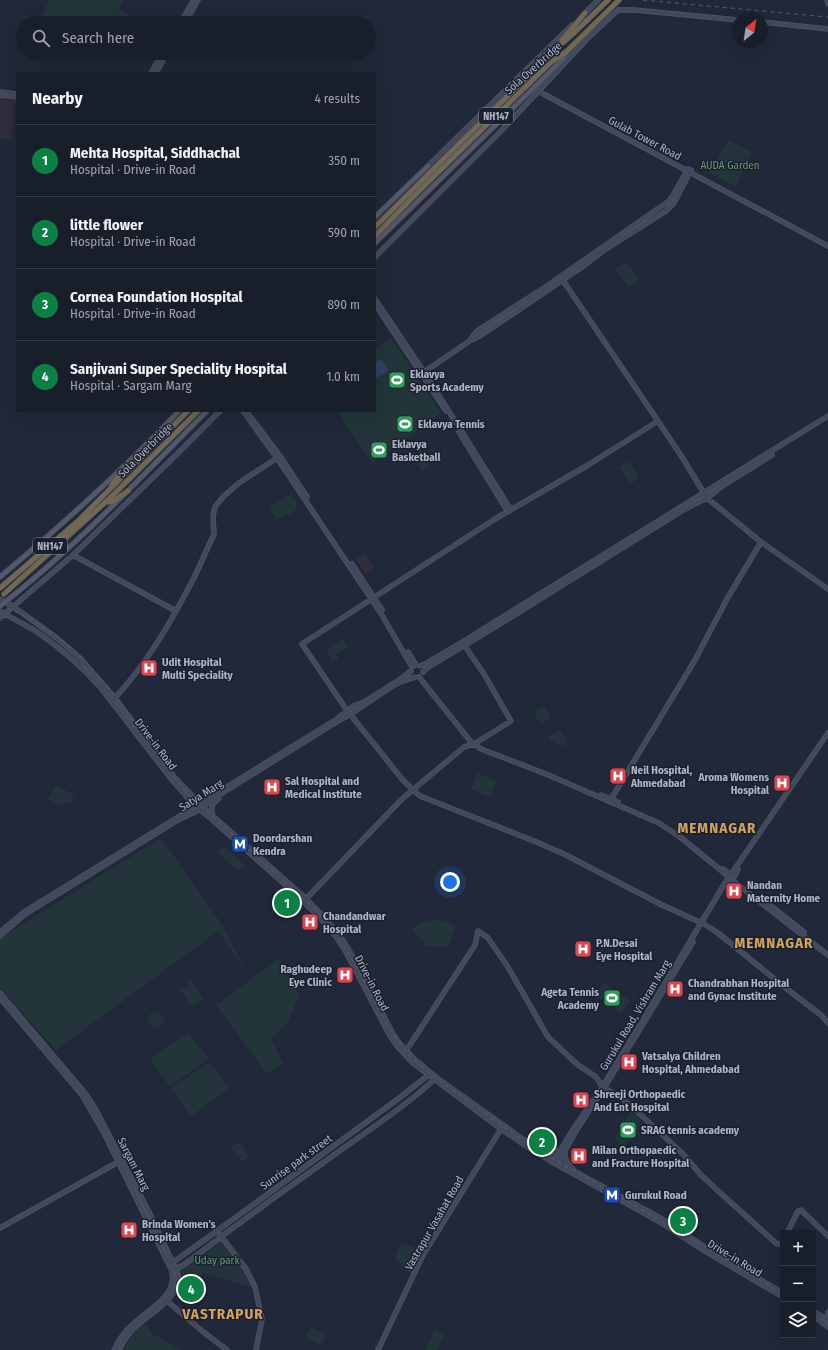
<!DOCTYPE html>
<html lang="en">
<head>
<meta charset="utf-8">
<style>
	:root { --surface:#191e2b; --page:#262b37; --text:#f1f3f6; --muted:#9fa2a9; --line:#373c47; --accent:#0b8043 }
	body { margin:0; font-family:"Fira Sans Condensed",sans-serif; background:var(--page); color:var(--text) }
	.controls { position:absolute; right:12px; bottom:12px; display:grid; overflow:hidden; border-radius:0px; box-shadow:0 4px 16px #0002 }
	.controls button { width:36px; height:36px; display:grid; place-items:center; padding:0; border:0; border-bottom:1px solid var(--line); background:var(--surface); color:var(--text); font:20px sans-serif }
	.compass { position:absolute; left:732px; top:12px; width:36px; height:36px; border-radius:50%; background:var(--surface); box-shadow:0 4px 16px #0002; rotate:30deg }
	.you { position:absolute; left:450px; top:882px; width:14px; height:14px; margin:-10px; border:3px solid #fff; border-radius:50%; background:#1a73e8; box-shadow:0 0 0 6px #1a73e833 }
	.badge { display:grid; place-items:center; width:26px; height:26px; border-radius:50%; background:var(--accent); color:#fff; font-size:13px; font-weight:700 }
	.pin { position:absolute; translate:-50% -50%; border:2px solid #fff; box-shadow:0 1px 4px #0006 }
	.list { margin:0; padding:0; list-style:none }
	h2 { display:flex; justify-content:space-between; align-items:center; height:52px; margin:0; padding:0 16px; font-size:17px }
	h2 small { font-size:13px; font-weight:400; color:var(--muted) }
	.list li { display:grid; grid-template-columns:26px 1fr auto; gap:12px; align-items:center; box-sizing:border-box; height:72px; padding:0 16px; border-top:1px solid var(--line) }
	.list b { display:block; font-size:15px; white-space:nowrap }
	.list p { margin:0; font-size:13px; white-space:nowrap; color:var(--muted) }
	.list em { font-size:13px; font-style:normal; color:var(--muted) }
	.icon { flex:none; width:22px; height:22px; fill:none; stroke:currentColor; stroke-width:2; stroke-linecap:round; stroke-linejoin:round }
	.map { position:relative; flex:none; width:828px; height:1350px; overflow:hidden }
	.search { position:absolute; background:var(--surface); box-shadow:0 4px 16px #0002; left:16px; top:16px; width:360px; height:44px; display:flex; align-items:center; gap:10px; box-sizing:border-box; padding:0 14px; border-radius:22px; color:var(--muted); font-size:15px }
	.panel { position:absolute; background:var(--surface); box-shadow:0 4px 16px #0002; left:16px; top:72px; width:360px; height:340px; border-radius:0px }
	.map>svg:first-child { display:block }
</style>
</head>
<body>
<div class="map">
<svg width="828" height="1350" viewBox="0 0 828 1350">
	<rect width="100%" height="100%" fill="#212839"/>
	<path fill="#312d3b" d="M0 98 15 100 11 140 0 139Z
		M365 553 374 567 366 574 356 559Z"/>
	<path fill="#23353a" d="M50 0H123L118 9 144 23H36Z
		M728 140 752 152 736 186 709 173Z
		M626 262 639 279 629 287 615 269Z
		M391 338 441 413 372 463 337 411H375V349Z
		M419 448 431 465 422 471 413 458 419 454 416 450Z
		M628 461 639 478 630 484 619 467Z
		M291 494 297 502 296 504 298 508 287 516 286 514 277 520 269 508Z
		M342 639 348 647 336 654 339 659 333 662 326 651Z
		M544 706 551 718 543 723 534 718 538 709Z
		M560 730 568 742 562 746 551 741 548 737Z
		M478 773 497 781 490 797 471 789Z
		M56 785 74 795 71 802 59 805 48 799Z
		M161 838 223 926 246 972 218 931 56 1050 0 988V938Z
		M223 846 245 865 239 871 217 852Z
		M436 920 442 921 456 925 448 946 427 947 412 929C419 923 426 921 436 920Z
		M280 958 299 995 288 1023 271 1038 283 1063 267 1074 216 1005Z
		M191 980 203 999 191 1006 179 987 182 986 184 989 190 985 187 982Z
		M603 983 630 1001 621 1013 595 995Z
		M148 1020a8 8 0 1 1 16 0a8 8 0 1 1-16 0Z
		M188 1033 209 1059 170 1087 150 1059Z
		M210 1062 229 1088 191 1116 171 1088Z
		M632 1112 643 1122 624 1147 614 1139 630 1113Z
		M239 1142 249 1157 242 1162 230 1148Z
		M221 1237 245 1269 256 1289 202 1273 200 1280 183 1276 180 1267Z
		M401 1243 423 1250 413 1276 395 1258Z
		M146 1323 151 1333 181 1350H123L135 1331Z
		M311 1327 326 1335 320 1345 306 1337Z
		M435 1330 445 1335 437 1350H425Z"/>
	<path fill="#333f5f" d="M381 359 389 370 375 379V362Z"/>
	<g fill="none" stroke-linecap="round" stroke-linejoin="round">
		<g stroke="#505564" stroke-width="5.5">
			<path id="secondary" d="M827 0 828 4
				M583 15 598 0
				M762 22 828 29
				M180 23 194 0
				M185 23 198 0
				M151 73 163 53
				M156 73 167 53
				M538 91 828 246
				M0 92 17 94
				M0 95 17 97
				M428 166 572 25
				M375 257 503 129 587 39 618 10H635L738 20
				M562 279 658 421
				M375 299 424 372 511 510
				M375 304 446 411
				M471 339 477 331 547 286 669 201 672 197 688 169
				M424 372 471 340 480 336 582 267 603 251 666 211 674 203 691 170
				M243 411 277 458 382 615 412 667
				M246 411 280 456 307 497
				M459 432 508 512
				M73 555 176 611 194 578 214 534 213 516 215 507 223 497 239 483 277 458
				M352 564 382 610
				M828 589 761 542 707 498 682 457 658 421 588 465 495 519 302 644 346 709 402 779 413 790 420 796 534 841 564 854 662 905 704 924 718 933 787 989 821 1015 828 1023
				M0 599 14 607 58 639 80 658 115 698 175 778 205 809 302 895 323 916 340 936 349 950 393 1034 400 1044 415 1060 437 1078 534 1147 550 1158 662 1219 705 1247 783 1293
				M0 611C13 619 28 626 40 634 63 650 83 668 101 688L172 780 194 805 209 817 300 898 320 918 337 938 346 952 390 1036 397 1046 413 1063 501 1129 532 1150 549 1160 660 1222 703 1250 783 1297
				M0 618 73 555 175 456 220 411
				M408 652 416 665
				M420 666 425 664 464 641 828 416
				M423 672 427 668 487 632 685 509 707 498 721 487 772 455
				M419 677 471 742 481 749 546 774 659 823 680 837 728 876
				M114 699C138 673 159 642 176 611
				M601 795 618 802
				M610 801 695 660 727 599 761 542
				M212 816V805L219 798
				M723 869 730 874
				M732 873 828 733
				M735 876 738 869
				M732 880 828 955
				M762 899 804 932
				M304 901 402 799 464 747 474 744 511 721 484 674 464 645
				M0 932 24 912 337 719 355 705 364 702 399 680 411 671
				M0 936 24 915 178 820 197 811 224 792 338 721C360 711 378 693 400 682 405 680 410 679 415 677
				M0 993 85 1093 95 1108 150 1214 178 1274C183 1297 147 1315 133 1329 127 1335 123 1343 119 1350
				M0 998 82 1095 106 1137 172 1271C178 1298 146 1310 130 1327 123 1333 118 1342 114 1350
				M406 1051 475 945 478 931 488 938 508 967 548 1037 578 1065 596 1077 602 1086 628 1103 683 1154 701 1175 717 1190 777 1244H781L783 1241
				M604 1088 693 942
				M565 1152C564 1160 568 1164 573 1169
				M545 1153C551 1153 555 1153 561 1149
				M554 1161 574 1128 601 1089 634 1035 728 878
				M558 1163 576 1131 600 1094
				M0 1228 120 1161
				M787 1233 798 1211 801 1210 828 1236
				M220 1235 246 1269 255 1287 262 1319 256 1350
				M172 1263 217 1231 398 1099 431 1073
				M174 1270 185 1264C235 1225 287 1189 338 1152 371 1129 405 1106 435 1079
				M166 1300 202 1331 227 1350
				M813 1311 828 1320
				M813 1315 828 1327
				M827 1321 828 1312
				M378 1350 423 1255 501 1129"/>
		</g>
		<g stroke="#3e4453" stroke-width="6">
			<path id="primary" d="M375 217 428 166
				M375 243 563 59 567 51
				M0 577C62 525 123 470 179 411
				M0 606C75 548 140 478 207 411"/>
		</g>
		<g stroke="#3d4251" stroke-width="6">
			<path id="highway" d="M562 40 585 13
				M375 227 552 52 575 32 608 0
				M375 236 420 190 550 63 567 51 619 0
				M112 485 128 463
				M108 502 113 501 128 491
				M0 588 77 522 188 411
				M4 594 110 498 198 411"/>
		</g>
		<use href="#secondary" stroke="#43495d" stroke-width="4"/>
		<use href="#primary" stroke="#53596a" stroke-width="4.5"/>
		<use href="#highway" stroke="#706852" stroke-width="5"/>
		<path stroke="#575e71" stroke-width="1" stroke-dasharray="4 4" stroke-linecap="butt" d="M643 0 828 17
			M0 604C30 618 60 635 84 660 124 702 152 754 191 797L316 910 330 926 343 945 361 975 389 1028 409 1055 429 1073 531 1146 684 1234 783 1294
			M813 1314 828 1323"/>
	</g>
	<defs>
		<g id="stadium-square" transform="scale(0.9)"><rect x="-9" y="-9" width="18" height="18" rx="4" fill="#2e9e5b" stroke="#1a202e"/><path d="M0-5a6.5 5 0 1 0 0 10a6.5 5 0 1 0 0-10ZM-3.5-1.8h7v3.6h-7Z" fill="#fff"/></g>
		<g id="hospital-square" transform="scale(0.9)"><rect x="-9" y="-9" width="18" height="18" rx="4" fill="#e0444e" stroke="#1a202e"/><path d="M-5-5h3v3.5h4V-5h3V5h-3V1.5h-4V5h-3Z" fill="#fff"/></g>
		<g id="metro-square" transform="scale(0.9)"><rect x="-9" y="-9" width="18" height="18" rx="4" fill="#1a4fb4" stroke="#1a202e"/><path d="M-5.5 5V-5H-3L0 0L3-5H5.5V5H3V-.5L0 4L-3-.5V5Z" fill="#fff"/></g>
	</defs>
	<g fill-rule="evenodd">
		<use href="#stadium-square" x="397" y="380"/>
		<use href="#stadium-square" x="405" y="424"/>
		<use href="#stadium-square" x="379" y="450"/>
		<use href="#hospital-square" x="149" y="668"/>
		<use href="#hospital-square" x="618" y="776"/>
		<use href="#hospital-square" x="782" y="783"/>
		<use href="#hospital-square" x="272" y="787"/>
		<use href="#metro-square" x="240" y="844"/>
		<use href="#hospital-square" x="734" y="891"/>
		<use href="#hospital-square" x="310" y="922"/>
		<use href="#hospital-square" x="583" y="949"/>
		<use href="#hospital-square" x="345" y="975"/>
		<use href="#hospital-square" x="675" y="989"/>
		<use href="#stadium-square" x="612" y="998"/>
		<use href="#hospital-square" x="629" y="1062"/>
		<use href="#hospital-square" x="581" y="1100"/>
		<use href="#stadium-square" x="628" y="1130"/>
		<use href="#hospital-square" x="579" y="1156"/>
		<use href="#metro-square" x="612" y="1195"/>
		<use href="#hospital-square" x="129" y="1230"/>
	</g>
	<g text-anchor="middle" stroke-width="3" stroke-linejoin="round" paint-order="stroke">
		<g fill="#1a202e" stroke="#838898" stroke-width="1">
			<rect x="479" y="108" width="34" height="16" rx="3"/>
			<rect x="33" y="538" width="34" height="16" rx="3"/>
		</g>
		<g font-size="10" font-weight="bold" fill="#b0b5c6">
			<text x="496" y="120">NH147</text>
			<text x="50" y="550">NH147</text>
		</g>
		<g font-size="11" fill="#b0b5c6" stroke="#1a202e">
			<text transform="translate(533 68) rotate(-42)" y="4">Sola Overbridge</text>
			<text transform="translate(645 138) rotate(28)" y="4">Gulab Tower Road</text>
			<text transform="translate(145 450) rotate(-45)" y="4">Sola Overbridge</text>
			<text transform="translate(156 744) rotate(53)" y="4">Drive-in Road</text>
			<text transform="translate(201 795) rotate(-32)" y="4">Satya Marg</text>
			<text transform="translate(372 983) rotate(63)" y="4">Drive-in Road</text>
			<text transform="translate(635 1015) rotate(-59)" y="4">Gurukul Road, Vishram Marg</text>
			<text transform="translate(296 1162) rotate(-36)" y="4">Sunrise park street</text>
			<text transform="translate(134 1164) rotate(63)" y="4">Sargam Marg</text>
			<text transform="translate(434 1223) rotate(-60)" y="4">Vastrapur Vasahat Road</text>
			<text transform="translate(735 1258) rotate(31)" y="4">Drive-in Road</text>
		</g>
		<g font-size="11" fill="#679778" stroke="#1a202e">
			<text x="730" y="169">AUDA Garden</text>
			<text x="217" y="1264">Uday park</text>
		</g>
		<g font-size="11" font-weight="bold" fill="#b0b5c6" stroke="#1a202e" text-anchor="start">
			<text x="410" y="378">Eklavya<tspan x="410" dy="13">Sports Academy</tspan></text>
			<text x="418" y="428">Eklavya Tennis</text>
			<text x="392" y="448">Eklavya<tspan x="392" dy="13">Basketball</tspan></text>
			<text x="162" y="666">Udit Hospital<tspan x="162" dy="13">Multi Speciality</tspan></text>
			<text x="631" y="774">Neil Hospital,<tspan x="631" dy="13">Ahmedabad</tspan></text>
			<text x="769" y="781" text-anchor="end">Aroma Womens<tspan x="769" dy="13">Hospital</tspan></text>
			<text x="285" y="785">Sal Hospital and<tspan x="285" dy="13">Medical Institute</tspan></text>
			<text x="253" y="842">Doordarshan<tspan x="253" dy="13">Kendra</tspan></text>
			<text x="747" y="889">Nandan<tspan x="747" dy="13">Maternity Home</tspan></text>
			<text x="323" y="920">Chandandwar<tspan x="323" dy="13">Hospital</tspan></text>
			<text x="596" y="947">P.N.Desai<tspan x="596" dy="13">Eye Hospital</tspan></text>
			<text x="332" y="973" text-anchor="end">Raghudeep<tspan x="332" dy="13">Eye Clinic</tspan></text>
			<text x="688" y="987">Chandrabhan Hospital<tspan x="688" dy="13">and Gynac Institute</tspan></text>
			<text x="599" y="996" text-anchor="end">Ageta Tennis<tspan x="599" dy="13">Academy</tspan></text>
			<text x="642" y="1060">Vatsalya Children<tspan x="642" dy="13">Hospital, Ahmedabad</tspan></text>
			<text x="594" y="1098">Shreeji Orthopaedic<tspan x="594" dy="13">And Ent Hospital</tspan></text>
			<text x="641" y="1134">SRAG tennis academy</text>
			<text x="592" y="1154">Milan Orthopaedic<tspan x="592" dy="13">and Fracture Hospital</tspan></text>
			<text x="625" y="1199">Gurukul Road</text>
			<text x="142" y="1228">Brinda Women's<tspan x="142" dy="13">Hospital</tspan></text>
		</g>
		<g font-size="15" font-weight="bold" letter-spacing="1" fill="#d3a15e" stroke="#1a202e">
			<text x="717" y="833">MEMNAGAR</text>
			<text x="774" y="948">MEMNAGAR</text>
			<text x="223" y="1319">VASTRAPUR</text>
		</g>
	</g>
</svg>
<div class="controls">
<button>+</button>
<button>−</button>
<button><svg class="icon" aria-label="layers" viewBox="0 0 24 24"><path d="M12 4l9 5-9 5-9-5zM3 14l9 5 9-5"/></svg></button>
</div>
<svg class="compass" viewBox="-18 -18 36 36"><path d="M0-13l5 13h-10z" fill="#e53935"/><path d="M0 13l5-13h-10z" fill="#9fa2a9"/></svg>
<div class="you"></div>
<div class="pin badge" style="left:287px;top:903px">1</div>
<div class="pin badge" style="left:542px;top:1142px">2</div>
<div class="pin badge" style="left:683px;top:1221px">3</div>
<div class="pin badge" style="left:191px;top:1289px">4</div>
<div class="search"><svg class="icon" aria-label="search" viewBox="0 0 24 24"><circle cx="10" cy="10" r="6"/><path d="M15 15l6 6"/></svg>Search here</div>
<section class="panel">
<h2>Nearby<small>4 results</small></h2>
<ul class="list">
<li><span class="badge">1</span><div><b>Mehta Hospital, Siddhachal</b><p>Hospital · Drive-in Road</p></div><em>350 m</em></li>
<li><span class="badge">2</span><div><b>little flower</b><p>Hospital · Drive-in Road</p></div><em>590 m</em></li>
<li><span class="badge">3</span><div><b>Cornea Foundation Hospital</b><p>Hospital · Drive-in Road</p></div><em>890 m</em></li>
<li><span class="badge">4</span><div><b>Sanjivani Super Speciality Hospital</b><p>Hospital · Sargam Marg</p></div><em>1.0 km</em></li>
</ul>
</section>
</div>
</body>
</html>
